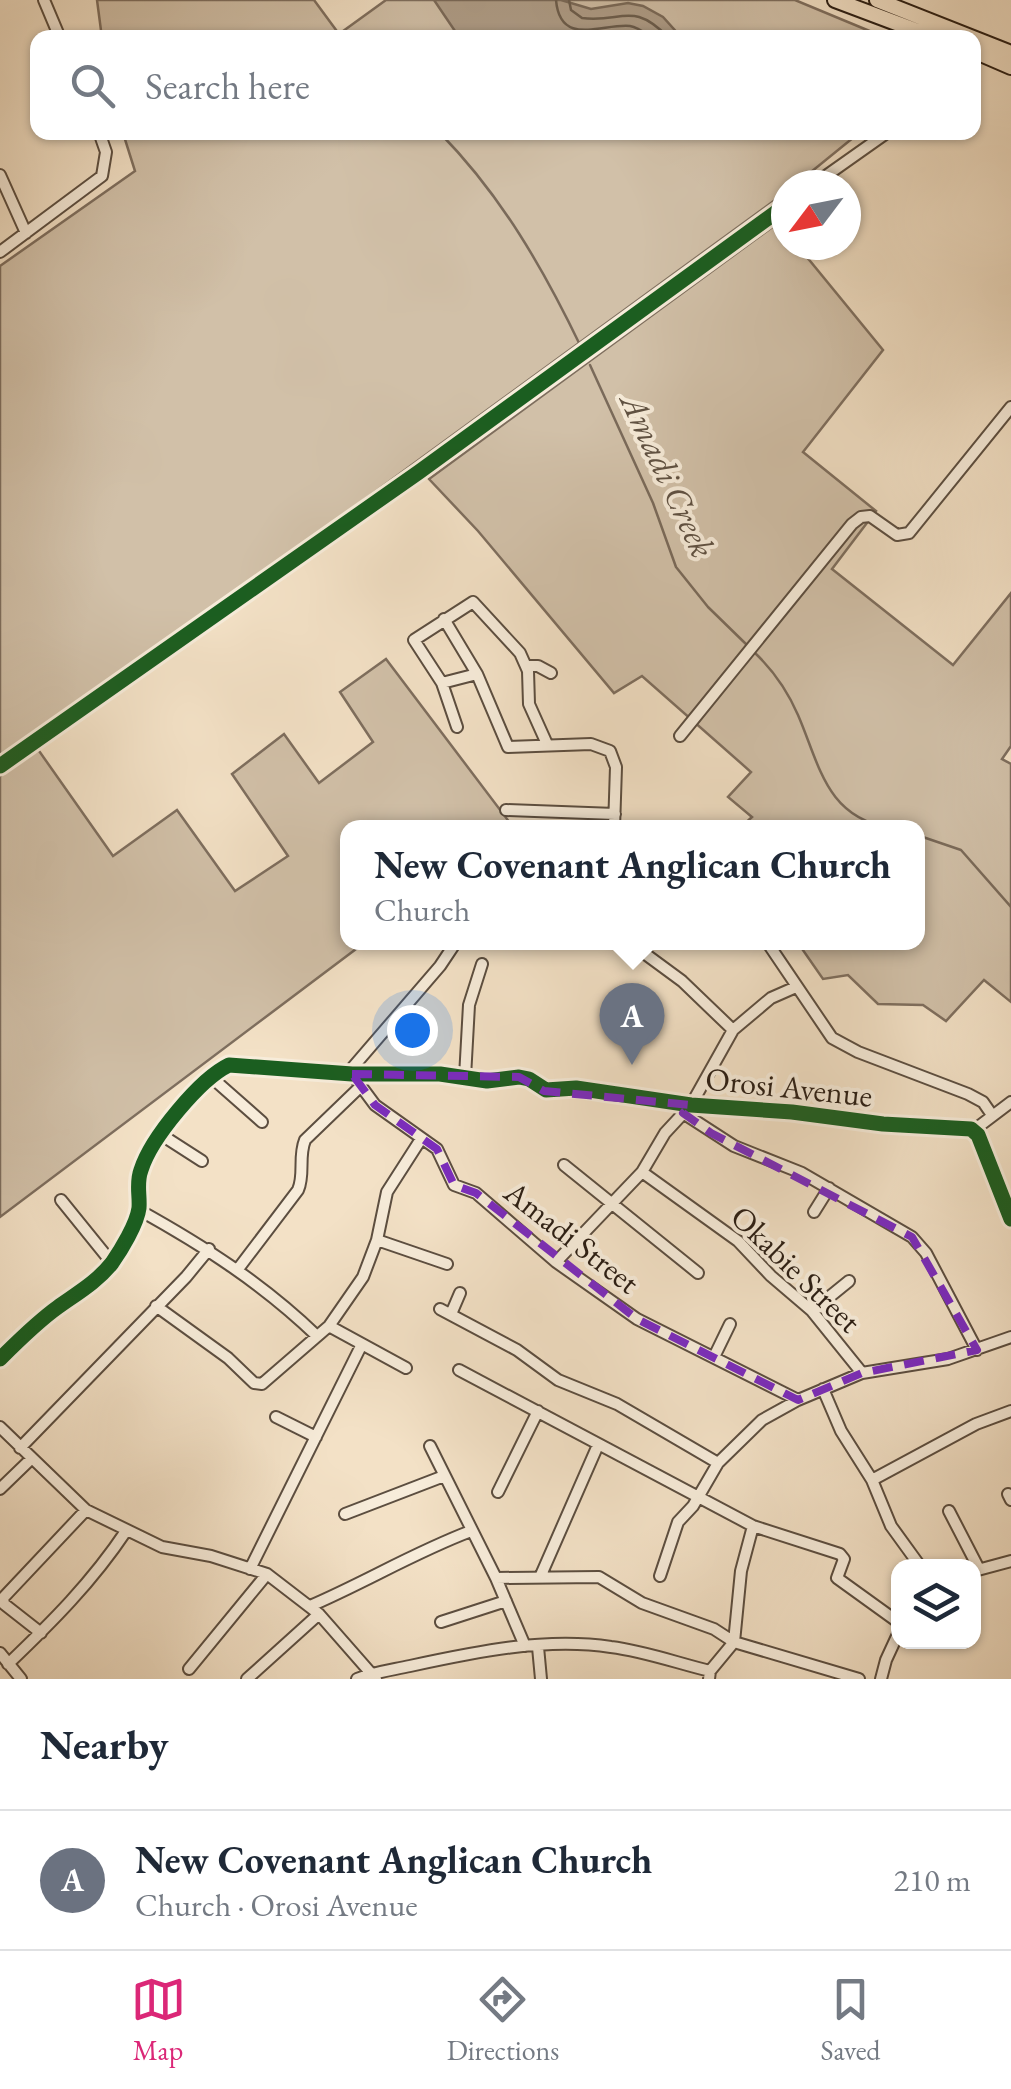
<!DOCTYPE html>
<html lang="en">
<head>
<meta charset="utf-8">
<style>
	:root { --surface:#fff; --page:#f6f6f7; --text:#1f2937; --muted:#747a83; --line:#e0e1e3; --accent:#db2777 }
	body { margin:0; font-family:"EB Garamond",serif; background:var(--page); color:var(--text) }
	.controls { position:absolute; right:30px; bottom:30px; display:grid; overflow:hidden; border-radius:20px; box-shadow:0 2px 8px #0004 }
	.controls button { width:90px; height:90px; display:grid; place-items:center; padding:0; border:0; border-bottom:2px solid var(--line); background:var(--surface); color:var(--text); font:50px sans-serif }
	.compass { position:absolute; left:771px; top:170px; width:90px; height:90px; border-radius:50%; background:var(--surface); box-shadow:0 2px 8px #0004; rotate:238deg }
	.you { position:absolute; left:412px; top:1030px; width:35px; height:35px; margin:-25px; border:8px solid #fff; border-radius:50%; background:#1a73e8; box-shadow:0 0 0 15px #1a73e833 }
	.badge { display:grid; place-items:center; width:65px; height:65px; border-radius:50%; background:var(--accent); color:#fff; font-size:32px; font-weight:700 }
	.pin { position:absolute; translate:-50% -82px; filter:drop-shadow(0 2px 5px #0008) }
	.pin::after { content:''; position:absolute; top:52px; width:35px; height:30px; background:inherit; clip-path:polygon(0 0,100% 0,50% 100%) }
	.popup { position:absolute; left:340px; top:820px; width:585px; height:130px; box-sizing:border-box; display:grid; place-content:center; border-radius:20px; background:var(--surface); filter:drop-shadow(0 2px 8px #0005); font-size:32px; white-space:nowrap; color:var(--muted) }
	.popup b { font-size:38px; color:var(--text) }
	.popup::after { content:''; position:absolute; left:50%; top:100%; margin-left:-20px; border:20px solid transparent; border-top-color:var(--surface) }
	.list { margin:0; padding:0; list-style:none }
	h2 { display:flex; justify-content:space-between; align-items:center; height:130px; margin:0; padding:0 40px; font-size:42px }
	h2 small { font-size:32px; font-weight:400; color:var(--muted) }
	.list li { display:grid; grid-template-columns:65px 1fr auto; gap:30px; align-items:center; box-sizing:border-box; height:140px; padding:0 40px; border-top:2px solid var(--line) }
	.list b { display:block; font-size:38px; white-space:nowrap }
	.list p { margin:0; font-size:32px; white-space:nowrap; color:var(--muted) }
	.list em { font-size:32px; font-style:normal; color:var(--muted) }
	.icon { flex:none; width:55px; height:55px; fill:none; stroke:currentColor; stroke-width:2; stroke-linecap:round; stroke-linejoin:round }
	.map { position:relative; flex:none; width:1011px; height:1679px; overflow:hidden }
	.search { position:absolute; background:var(--surface); box-shadow:0 2px 8px #0004; left:30px; right:30px; top:30px; height:110px; display:flex; align-items:center; gap:25px; box-sizing:border-box; padding:0 35px; border-radius:20px; color:var(--muted); font-size:38px }
	.sheet { height:270px; background:var(--surface) }
	nav { display:flex; justify-content:space-around; align-items:center; box-sizing:border-box; height:140px; border-top:2px solid var(--line); background:var(--surface); font-size:28px; color:var(--muted) }
	nav a { display:grid; justify-items:center; gap:5px }
	nav .on { color:var(--accent) }
	.map>svg:first-child { display:block }
</style>
</head>
<body>
<div class="map">
<svg width="1011" height="1679" viewBox="0 0 1011 1679">
	<rect width="100%" height="100%" fill="#f3e1c6"/>
	<filter id="stains"><feTurbulence type="fractalNoise" baseFrequency=".002" numOctaves="4"/><feColorMatrix values="0 0 0 0 .2 0 0 0 0 .09 0 0 0 0 .02 0 0 0 .5 -.17"/></filter>
	<radialGradient id="worn" r=".72"><stop offset=".6" stop-color="#630" stop-opacity="0"/><stop offset="1" stop-color="#630" stop-opacity=".3"/></radialGradient>
	<path fill="#d1c0a8" stroke="#7e6e5e" stroke-width="2.5" d="M97 0H314L339 34 386 0H795L884 37 102 38Z
		M123 133V132L859 133 795 185H786V192L760 211 276 564 0 759V266L135 171Z
		M786 217 783 228 786 245H797L883 350 803 452 876 511 832 569 953 665 1011 593V746L1002 759 1011 764V1002L984 980 946 1021 923 1005 878 1004 848 975 823 979 798 943 917 942V828L741 827 752 817 728 797 751 772 642 676 614 693 478 531 429 479Z
		M386 659 513 827 347 828V942L364 943 0 1217V776L37 748 113 856 177 810 235 891 288 856 232 774 284 734 319 783 373 742 340 692Z"/>
	<path fill="#af9e89" stroke="#7a6a5a" stroke-width="2.5" d="M434 0H561L591 9 628 3 643 6 663 17 681 37H459Z"/>
	<g fill="none" stroke-linecap="round" stroke-linejoin="round">
		<path stroke="#6c5e4e" stroke-width="2.5" d="M556 0C560 48 603 23 630 26 638 27 645 33 652 38
			M569 0 571 10 582 18C623 23 632 0 669 38"/>
		<path stroke="#7a6a5a" stroke-width="2.5" d="M439 132C501 195 543 268 581 347
			M590 365 653 503 676 567 708 607 748 646
			M754 652C772 669 788 692 798 715 820 766 826 817 890 828
			M917 835 961 850 1011 907"/>
		<g stroke="#5c4e40" stroke-width="14">
			<path id="minor" d="M44 0 60 38
				M0 175 26 233
				M813 185 888 132
				M0 252 102 176 106 152 99 132
				M444 619 477 674 508 747 591 744 610 751 616 767 614 828
				M527 666H538L551 673
				M442 683 477 674
				M457 727 442 683 414 640 473 602 520 653 528 671 529 704 547 744
				M680 736 852 524 861 517 870 516 897 535 909 533 1011 407
				M0 766 419 472 786 205
				M506 810 615 814
				M629 942 682 981 733 1030
				M767 942 832 1038 858 1052 968 1094 983 1102 992 1115
				M347 1074 440 966 456 942
				M352 1074 375 1105 437 1149 454 1185 476 1193 556 1262 637 1319 798 1400
				M211 1077 262 1122
				M465 1077 469 1005 482 964
				M683 1113 734 1146 802 1173 912 1237 926 1253 977 1350
				M974 1130 1011 1102
				M160 1134 202 1161
				M564 1165 698 1273
				M642 1172 738 1241 771 1276 812 1311 862 1373
				M61 1200 112 1263
				M139 1210C204 1246 263 1284 317 1336
				M814 1212 829 1188
				M377 1240 447 1264
				M556 1262 642 1172 665 1133 691 1105 733 1030 771 998 796 987
				M238 1269 298 1190C305 1174 298 1157 305 1140L360 1087
				M156 1306 228 1358 254 1383 262 1384 329 1326 363 1277 377 1240 387 1192 421 1139
				M440 1309 517 1350 558 1380 617 1404 718 1463
				M812 1311 849 1281
				M451 1314 460 1293
				M329 1326 406 1368
				M714 1357 730 1324
				M0 1359C18 1341 37 1322 58 1307 76 1294 97 1282 112 1263 121 1250 137 1224 139 1208 140 1195 136 1183 141 1170 151 1138 200 1079 229 1065L352 1074H440L487 1081 519 1077 529 1079 546 1090 576 1088 691 1105 792 1112 883 1124 971 1129 978 1135 1011 1219
				M459 1370 753 1526 840 1554 844 1559 837 1578 898 1622
				M823 1389 841 1431 872 1480 891 1526 920 1566
				M276 1417 316 1437
				M0 1427 86 1510 162 1547 211 1556 267 1574 319 1614 376 1679
				M430 1446 496 1578 525 1646
				M20 1448 186 1277 209 1249
				M872 1480 976 1424 1011 1411
				M0 1489 31 1459
				M498 1492 538 1411
				M1008 1494 1011 1500
				M949 1511 979 1569
				M345 1514 444 1476
				M250 1569 362 1344
				M974 1571 1011 1561
				M541 1575 598 1445
				M660 1576 678 1522 693 1506 718 1463 762 1420 798 1400 862 1373 948 1359 1011 1337
				M496 1578 599 1577 642 1603 714 1629 734 1642 859 1679
				M310 1606C364 1583 415 1552 471 1531
				M441 1622 506 1601
				M41 1633 4 1604 3 1598 86 1510
				M538 1647 541 1679
				M0 1653 21 1679
				M8 1664C52 1622 92 1582 126 1531
				M189 1669 267 1574
				M247 1679 319 1614
				M357 1679C375 1672 392 1670 410 1666 475 1652 545 1637 611 1647 644 1651 677 1663 710 1671
				M709 1679 710 1671 734 1642 741 1571 753 1526
				M881 1679 886 1660 898 1634"/>
		</g>
		<g stroke="#2a1d13" stroke-width="18">
			<path id="highway" d="M835 0 936 38
				M877 0 1011 53
				M974 51 1011 67"/>
		</g>
		<use href="#minor" stroke="#f7ecda" stroke-width="10"/>
		<use href="#highway" stroke="#f3e1c6" stroke-width="14"/>
		<g stroke="#f7ecda" stroke-width="21">
			<path id="cycleway" d="M0 766 419 472 786 205
				M0 1359C18 1341 37 1322 58 1307 76 1294 97 1282 112 1263 121 1250 137 1224 139 1208 140 1195 136 1183 141 1170 151 1138 200 1079 229 1065L352 1074H440L487 1081 519 1077 529 1079 546 1090 576 1088 691 1105 792 1112 883 1124 971 1129 978 1135 1011 1219"/>
		</g>
		<use href="#cycleway" stroke="#1b5e20" stroke-width="15"/>
	</g>
	<path fill="none" stroke="#7b2cbf" stroke-width="8" stroke-dasharray="20 12" stroke-linejoin="round" d="M352 1074 519 1077 544 1091 691 1105 683 1113 711 1133 912 1237 977 1350 862 1373 798 1400 637 1319 476 1193 454 1185 437 1149 375 1105Z"/>
	<g text-anchor="middle" stroke-width="8" stroke-linejoin="round" paint-order="stroke">
		<g font-size="32" fill="#2a1d13" stroke="#f7ecda">
			<text transform="translate(789 1087) rotate(6)" y="11">Orosi Avenue</text>
			<text transform="translate(572 1237) rotate(38)" y="11">Amadi Street</text>
			<text transform="translate(796 1269) rotate(44)" y="11">Okabie Street</text>
		</g>
		<g font-size="35" font-style="italic" fill="#5f5142" stroke="#f7ecda">
			<text transform="translate(668 475) rotate(65)" y="12">Amadi Creek</text>
		</g>
	</g>
	<rect width="100%" height="100%" filter="url(#stains)"/>
	<rect width="100%" height="100%" fill="url(#worn)"/>
</svg>
<div class="controls">
<button><svg class="icon" aria-label="layers" viewBox="0 0 24 24"><path d="M12 4l9 5-9 5-9-5zM3 14l9 5 9-5"/></svg></button>
</div>
<svg class="compass" viewBox="-18 -18 36 36"><path d="M0-13l5 13h-10z" fill="#e53935"/><path d="M0 13l5-13h-10z" fill="#747a83"/></svg>
<div class="you"></div>
<div class="pin badge" style="left:632px;top:1065px;background:#6b7280">A</div>
<div class="popup"><b>New Covenant Anglican Church</b>Church</div>
<div class="search"><svg class="icon" aria-label="search" viewBox="0 0 24 24"><circle cx="10" cy="10" r="6"/><path d="M15 15l6 6"/></svg>Search here</div>
</div>
<section class="sheet">
<h2>Nearby<small></small></h2>
<ul class="list">
<li><span class="badge" style="background:#6b7280">A</span><div><b>New Covenant Anglican Church</b><p>Church · Orosi Avenue</p></div><em>210 m</em></li>
</ul>
</section>
<nav>
<a class="on"><svg class="icon" aria-label="map" viewBox="0 0 24 24"><path d="M3 6l6-2 6 2 6-2v14l-6 2-6-2-6 2zM9 4v14M15 6v14"/></svg>Map</a>
<a><svg class="icon" aria-label="directions" viewBox="0 0 24 24"><path d="M12 3l9 9-9 9-9-9zM9 14v-3h6M13 9l2 2-2 2"/></svg>Directions</a>
<a><svg class="icon" aria-label="saved" viewBox="0 0 24 24"><path d="M7 4h10v16l-5-4-5 4z"/></svg>Saved</a>
</nav>
</body>
</html>
